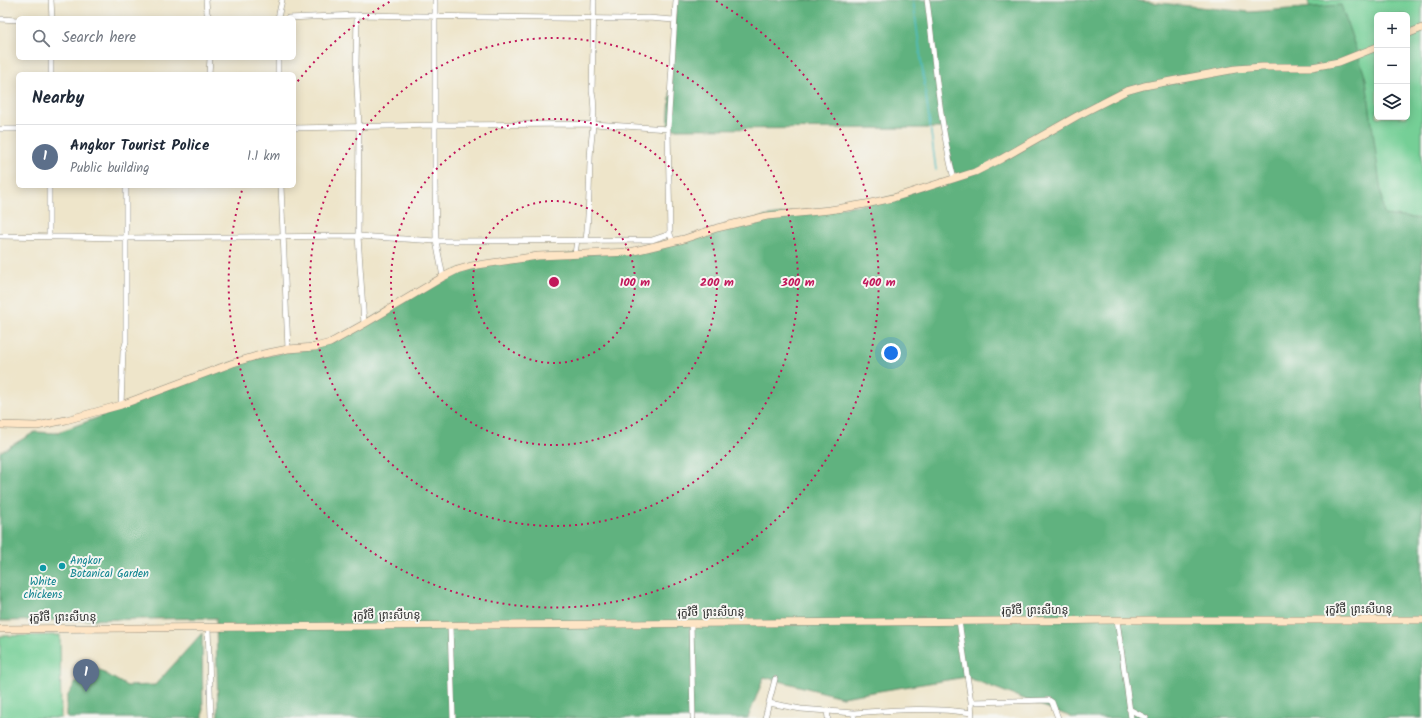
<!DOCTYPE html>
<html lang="en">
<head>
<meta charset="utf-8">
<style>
	:root { --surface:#fff; --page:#f6f6f7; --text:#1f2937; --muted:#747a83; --line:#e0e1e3; --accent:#1f6fb2 }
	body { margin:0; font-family:Kalam,"Noto Sans Khmer",sans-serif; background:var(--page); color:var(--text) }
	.controls { position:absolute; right:12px; top:12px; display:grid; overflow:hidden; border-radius:6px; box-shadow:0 2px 10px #0003 }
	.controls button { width:36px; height:36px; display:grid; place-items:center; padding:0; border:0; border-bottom:1px solid var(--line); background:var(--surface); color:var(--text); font:20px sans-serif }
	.you { position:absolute; left:891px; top:353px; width:14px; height:14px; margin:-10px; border:3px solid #fff; border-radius:50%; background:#1a73e8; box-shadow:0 0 0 6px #1a73e833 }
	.badge { display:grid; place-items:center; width:26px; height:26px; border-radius:50%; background:var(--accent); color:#fff; font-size:13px; font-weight:700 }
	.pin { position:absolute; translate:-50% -33px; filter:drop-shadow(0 1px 2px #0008) }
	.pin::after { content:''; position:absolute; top:21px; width:14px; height:12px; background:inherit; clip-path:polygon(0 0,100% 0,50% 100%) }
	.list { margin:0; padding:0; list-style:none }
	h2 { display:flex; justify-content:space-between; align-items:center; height:52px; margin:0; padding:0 16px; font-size:17px }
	h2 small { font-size:13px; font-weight:400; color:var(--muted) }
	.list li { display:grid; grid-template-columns:26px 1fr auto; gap:12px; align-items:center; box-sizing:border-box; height:64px; padding:0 16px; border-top:1px solid var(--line) }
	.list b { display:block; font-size:15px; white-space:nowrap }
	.list p { margin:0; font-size:13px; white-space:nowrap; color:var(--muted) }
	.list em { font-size:13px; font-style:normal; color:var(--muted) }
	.icon { flex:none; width:22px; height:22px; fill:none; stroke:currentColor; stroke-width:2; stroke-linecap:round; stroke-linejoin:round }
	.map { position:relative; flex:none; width:1422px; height:718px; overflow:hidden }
	.search { position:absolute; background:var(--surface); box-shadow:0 2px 10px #0003; left:16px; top:16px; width:280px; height:44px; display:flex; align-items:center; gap:10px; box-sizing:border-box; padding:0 14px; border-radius:6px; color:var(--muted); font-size:15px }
	.panel { position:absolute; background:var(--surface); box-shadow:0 2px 10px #0003; left:16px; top:72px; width:280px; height:116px; border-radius:6px }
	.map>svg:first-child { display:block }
</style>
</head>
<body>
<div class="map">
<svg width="1422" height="718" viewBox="0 0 1422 718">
	<rect width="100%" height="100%" fill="#f6f6f2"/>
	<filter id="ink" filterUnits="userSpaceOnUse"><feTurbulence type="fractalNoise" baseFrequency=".025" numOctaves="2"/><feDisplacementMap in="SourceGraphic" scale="8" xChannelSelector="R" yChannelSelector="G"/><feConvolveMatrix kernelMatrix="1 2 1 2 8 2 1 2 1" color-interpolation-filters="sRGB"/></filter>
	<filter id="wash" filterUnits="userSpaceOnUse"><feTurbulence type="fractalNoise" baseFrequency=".012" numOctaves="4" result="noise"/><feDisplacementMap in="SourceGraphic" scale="16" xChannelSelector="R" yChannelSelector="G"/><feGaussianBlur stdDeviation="0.9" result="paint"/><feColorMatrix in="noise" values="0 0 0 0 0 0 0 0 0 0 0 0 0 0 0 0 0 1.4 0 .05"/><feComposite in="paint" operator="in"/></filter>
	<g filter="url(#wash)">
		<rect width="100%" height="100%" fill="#eee5ca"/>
		<path fill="#75cf96" stroke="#507d60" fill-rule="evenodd" d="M1308 0H1422V646ZM1377 15H1407V117H1377Z
			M60 635 61 718H0V636Z"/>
		<path fill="#60b27f" stroke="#466e55" d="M676 0H1130L1250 12 1341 5 1366 79 1384 215 1422 219V718H1074L966 677 842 697 764 677 748 718H218L216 618 0 621V452L35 432 56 433 121 409 144 397 233 363 330 343 457 270 538 256 630 252 767 216 866 204 954 179 943 128 668 129Z
			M202 633 203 718H67V697L87 663 127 686 155 685Z"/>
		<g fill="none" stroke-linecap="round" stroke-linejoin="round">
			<path stroke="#4ebdc4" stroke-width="1.5" d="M913 0 936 170"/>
		</g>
	</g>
	<g filter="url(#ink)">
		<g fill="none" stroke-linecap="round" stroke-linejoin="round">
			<g stroke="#8c887a" stroke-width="6">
				<path id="street" d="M51 0 52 18
					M206 0 207 13 210 18
					M435 0V183L436 241 443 277
					M927 0C935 60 939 120 954 179
					M357 15 356 67 359 126 358 236 364 324
					M278 18 282 0
					M288 18 357 15 621 19 648 18 674 20
					M0 19 18 20
					M278 58V74
					M51 74V58
					M209 74 210 58
					M294 128 436 125 594 124 668 129
					M0 129H18
					M49 186V237
					M281 186 288 349
					M0 236 126 238 358 236 436 241 652 240 670 234
					M586 240C589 214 589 189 590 162 590 138 597 115 592 91L594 0
					M673 242 670 234 668 129 676 0
					M575 254 577 240
					M121 405 123 352 126 342V186
					M1117 620 1131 718
					M959 621 971 702 972 718
					M691 623 693 718
					M450 626 453 718
					M208 627 211 718
					M971 702 1049 700 1052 702 1058 718
					M769 703 801 709 854 713
					M1129 709 1146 718
					M827 711 828 718
					M765 718 775 679
					M854 718V713C896 710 930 707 972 713"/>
			</g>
			<g stroke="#8c887a" stroke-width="8">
				<path id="secondary" d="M1407 34 1422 28
					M0 425 37 426 66 420 121 405 233 363 263 354 288 349 315 347 330 343 364 324 443 277 457 270 471 266 538 256 630 252 684 239 717 228 767 216 830 210 866 204 893 198 975 172 1001 159 1077 116 1126 91 1144 86 1236 69 1262 67H1312L1339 62 1377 47
					M0 629 1122 620H1422"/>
			</g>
			<use href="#street" stroke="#fff" stroke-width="5"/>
			<use href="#secondary" stroke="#fee5c5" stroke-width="7"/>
		</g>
	</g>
	<g fill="none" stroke="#c2185b" stroke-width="2" stroke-dasharray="2 4">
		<circle cx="554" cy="282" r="81"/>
		<circle cx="554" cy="282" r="163"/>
		<circle cx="554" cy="282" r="244"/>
		<path d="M294 86A325 325 0 0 1 391 1M716 1A325 325 0 1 1 243 187"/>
	</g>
	<g fill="#0f9aa8" stroke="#f6f6f2" stroke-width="1.5">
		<circle cx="62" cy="566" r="4"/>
		<circle cx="43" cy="568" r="4"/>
	</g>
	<g text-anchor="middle" stroke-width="4" stroke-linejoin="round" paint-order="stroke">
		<g font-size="11" fill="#0d838f" stroke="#f6f6f2" text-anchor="start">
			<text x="70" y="564">Angkor<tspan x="70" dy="13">Botanical Garden</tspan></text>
			<text x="43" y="585" text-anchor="middle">White<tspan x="43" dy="13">chickens</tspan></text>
		</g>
		<g font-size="11" fill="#2b2b2b" stroke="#f6f6f2">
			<text x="1359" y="613">រុក្ខវិថី ព្រះសីហនុ</text>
			<text x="1035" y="614">រុក្ខវិថី ព្រះសីហនុ</text>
			<text x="711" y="616">រុក្ខវិថី ព្រះសីហនុ</text>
			<text x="387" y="619">រុក្ខវិថី ព្រះសីហនុ</text>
			<text x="63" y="621">រុក្ខវិថី ព្រះសីហនុ</text>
		</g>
	</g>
	<circle cx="554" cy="282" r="6" fill="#c2185b" stroke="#f6f6f2" stroke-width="2"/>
	<g font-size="12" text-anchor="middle" font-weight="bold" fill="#c2185b" stroke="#f6f6f2" stroke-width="4" stroke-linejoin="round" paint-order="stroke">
		<text x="635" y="286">100 m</text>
		<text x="717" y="286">200 m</text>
		<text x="798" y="286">300 m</text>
		<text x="879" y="286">400 m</text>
	</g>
</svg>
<div class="controls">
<button>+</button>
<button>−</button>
<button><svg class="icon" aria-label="layers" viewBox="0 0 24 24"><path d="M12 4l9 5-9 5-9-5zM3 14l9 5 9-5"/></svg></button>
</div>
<div class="you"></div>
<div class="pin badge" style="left:86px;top:692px;background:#5c6f8a">1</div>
<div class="search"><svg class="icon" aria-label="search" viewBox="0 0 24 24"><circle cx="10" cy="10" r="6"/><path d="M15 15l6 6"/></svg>Search here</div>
<section class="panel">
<h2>Nearby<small></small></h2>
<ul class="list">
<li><span class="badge" style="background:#5c6f8a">1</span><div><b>Angkor Tourist Police</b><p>Public building</p></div><em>1.1 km</em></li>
</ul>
</section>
</div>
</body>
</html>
